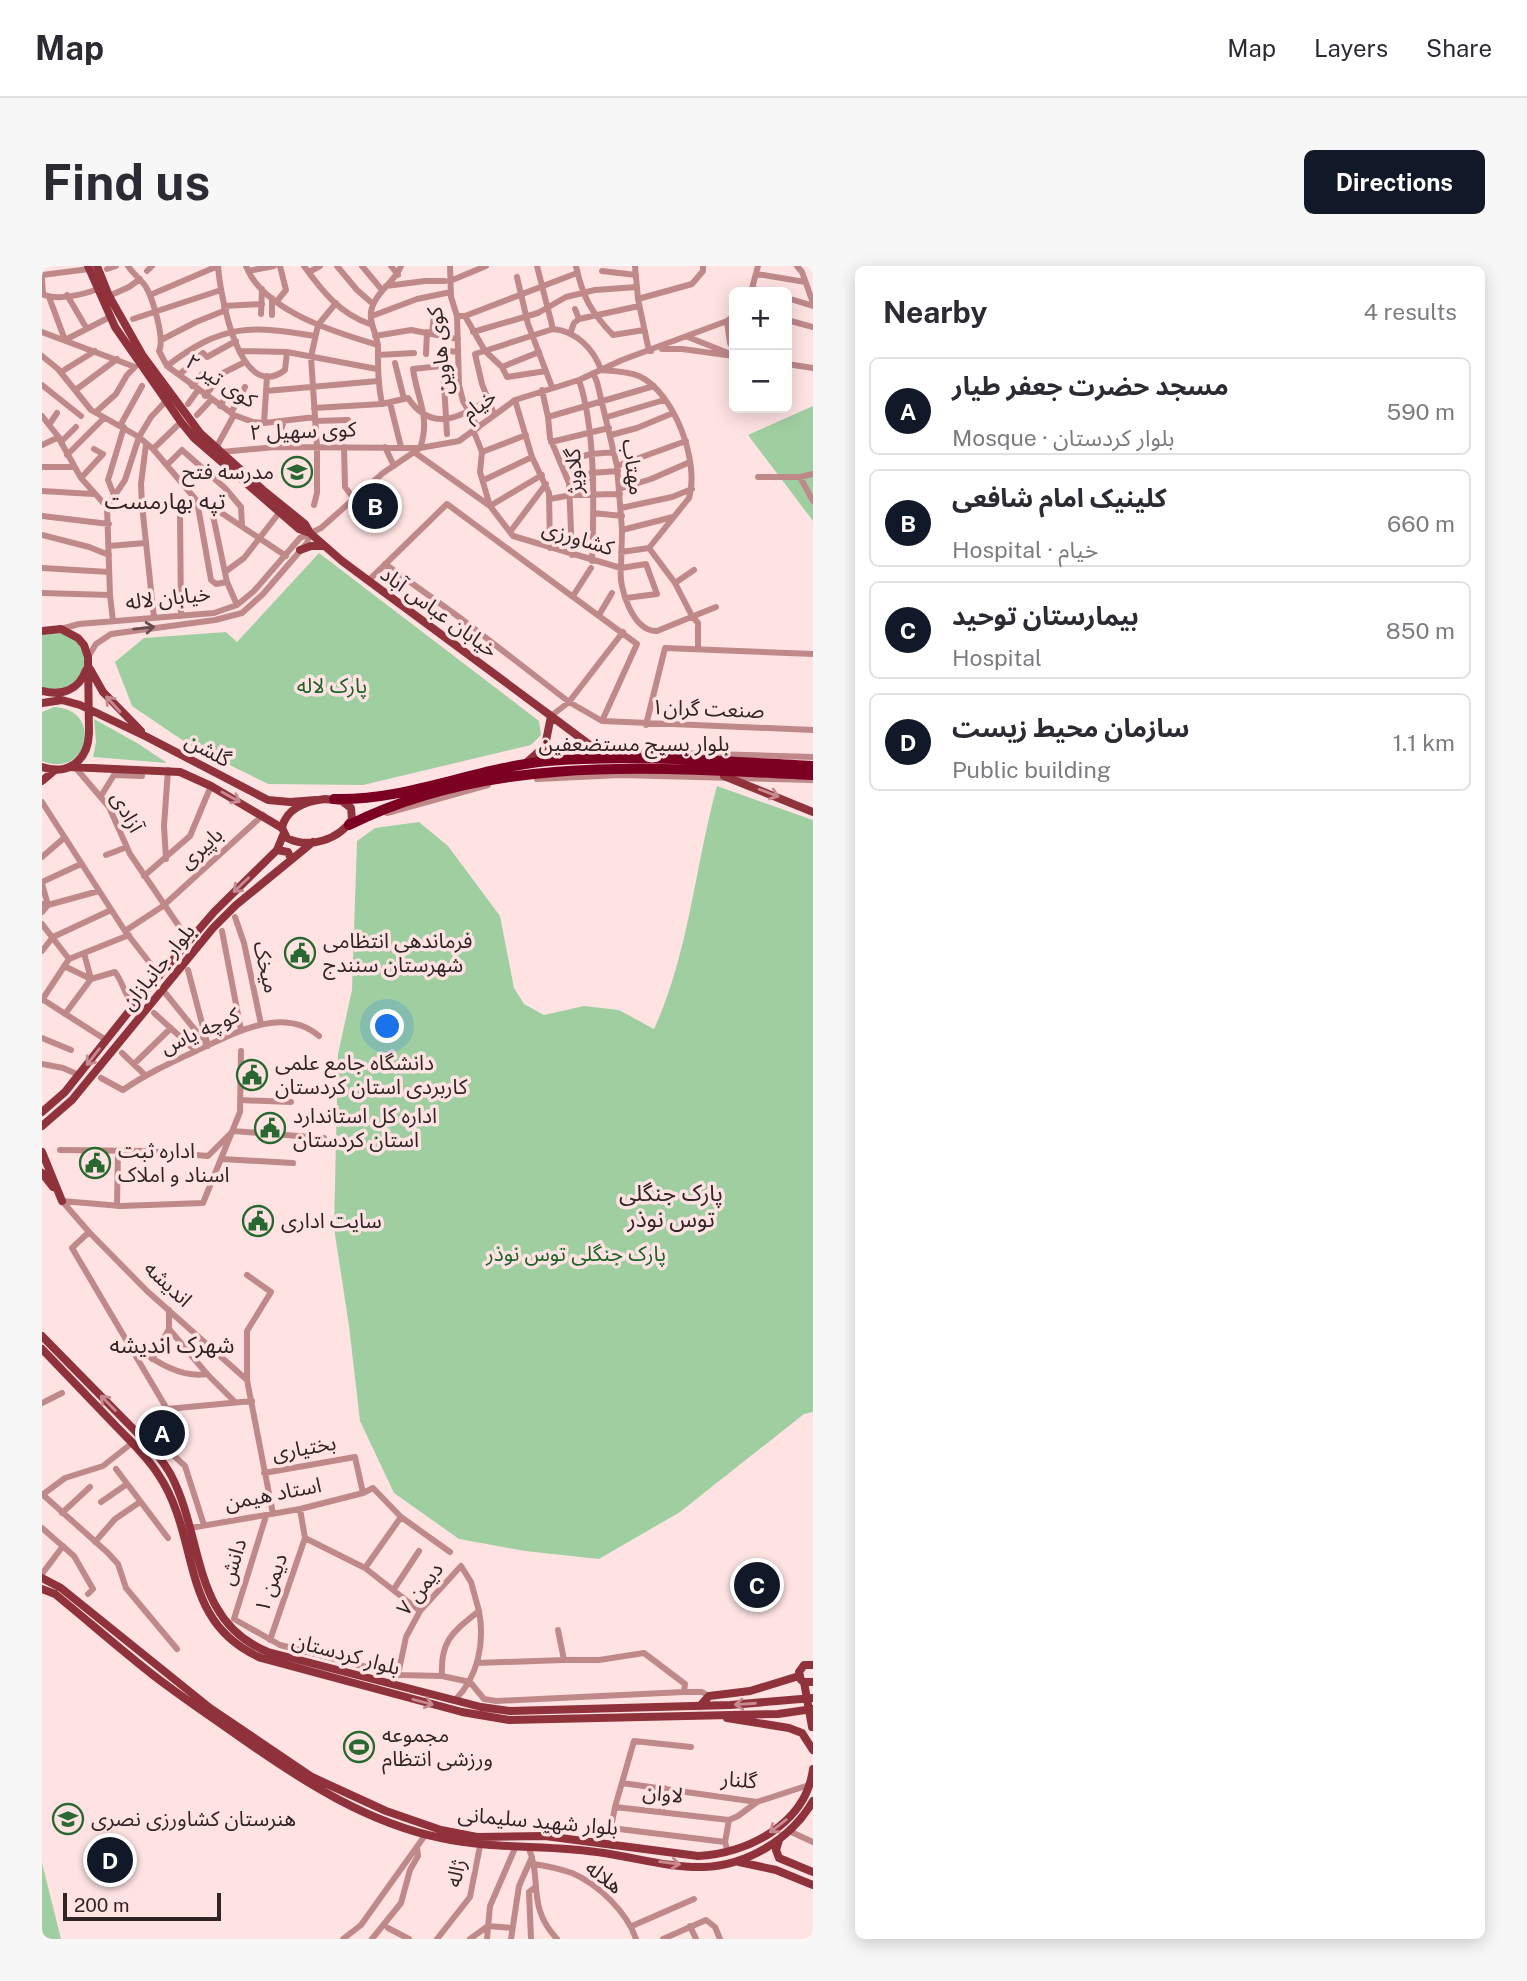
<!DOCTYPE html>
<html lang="en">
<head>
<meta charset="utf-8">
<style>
	:root { --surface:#fff; --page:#f7f7f7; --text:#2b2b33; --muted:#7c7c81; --line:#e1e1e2; --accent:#111827 }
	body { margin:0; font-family:"Public Sans","Noto Sans Arabic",sans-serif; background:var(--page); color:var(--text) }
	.controls { position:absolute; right:21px; top:21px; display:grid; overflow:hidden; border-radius:10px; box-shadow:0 4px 18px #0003 }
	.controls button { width:63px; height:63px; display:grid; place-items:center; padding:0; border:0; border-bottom:2px solid var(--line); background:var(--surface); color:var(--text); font:35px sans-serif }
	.scale { position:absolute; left:21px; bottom:18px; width:158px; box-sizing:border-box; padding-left:7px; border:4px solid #312425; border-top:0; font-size:19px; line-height:24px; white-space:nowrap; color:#312425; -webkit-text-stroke:5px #ffe3e3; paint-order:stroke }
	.you { position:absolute; left:346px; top:761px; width:24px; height:24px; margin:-18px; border:5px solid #fff; border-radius:50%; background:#1a73e8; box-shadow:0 0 0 10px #1a73e833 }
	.badge { display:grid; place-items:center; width:46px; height:46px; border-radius:50%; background:var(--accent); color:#fff; font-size:23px; font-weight:700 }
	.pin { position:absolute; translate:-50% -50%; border:4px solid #fff; box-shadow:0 2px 7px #0006 }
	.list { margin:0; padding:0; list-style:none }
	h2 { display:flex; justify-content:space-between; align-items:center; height:91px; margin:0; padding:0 28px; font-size:30px }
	h2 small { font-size:23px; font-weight:400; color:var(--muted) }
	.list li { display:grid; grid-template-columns:46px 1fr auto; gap:21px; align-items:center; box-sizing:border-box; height:98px; margin:0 14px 14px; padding:0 14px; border:2px solid var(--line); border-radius:10px }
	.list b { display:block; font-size:26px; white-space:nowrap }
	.list p { margin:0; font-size:23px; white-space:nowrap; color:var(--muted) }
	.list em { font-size:23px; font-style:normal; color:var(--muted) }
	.map { position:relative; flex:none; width:771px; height:1673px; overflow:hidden; border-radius:10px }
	header { display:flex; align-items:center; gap:42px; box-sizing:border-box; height:98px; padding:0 35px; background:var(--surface); border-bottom:2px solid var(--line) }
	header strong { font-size:33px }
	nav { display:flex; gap:38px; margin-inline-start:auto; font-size:24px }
	.intro { display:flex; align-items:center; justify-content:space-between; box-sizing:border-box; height:168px; padding:0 42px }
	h1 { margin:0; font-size:49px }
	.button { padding:18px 32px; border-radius:10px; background:var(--accent); color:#fff; font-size:24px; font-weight:700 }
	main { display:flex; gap:42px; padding:0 42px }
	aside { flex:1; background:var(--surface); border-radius:10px; box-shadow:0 4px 18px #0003 }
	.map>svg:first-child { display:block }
</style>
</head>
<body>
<header>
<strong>Map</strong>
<nav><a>Map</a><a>Layers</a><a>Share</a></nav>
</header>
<div class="intro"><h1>Find us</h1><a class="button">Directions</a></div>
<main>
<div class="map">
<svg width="771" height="1673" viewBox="0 0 771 1673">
	<rect width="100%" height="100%" fill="#ffe3e3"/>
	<path fill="#9fcfa1" d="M771 140V255L706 169Z
		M277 287 497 455 499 469 489 479 321 519 226 518 149 480 90 440 73 396 102 372 184 366 195 376Z
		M19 367C24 369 30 372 34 375 59 397 29 432 0 421V369Z
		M12 441C62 443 47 514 0 495V446Z
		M52 453 95 477 125 497 51 491 54 476Z
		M675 520 771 554V1146L762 1148 638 1246 557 1293 483 1285 417 1273 352 1227 318 1155 307 1060 292 962 296 788 310 724 315 575 333 562 377 556 406 580 458 650 472 722 482 738 502 749 542 740 577 744 612 763C647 687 653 600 675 520Z
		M0 1597 19 1673H0Z"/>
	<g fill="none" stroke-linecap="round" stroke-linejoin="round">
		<path stroke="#bf898a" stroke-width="6" d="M86 0C91 8 99 13 104 21 111 33 123 73 117 85L125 100 192 149 211 156 222 157 273 151
			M176 0C178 27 197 139 243 104L245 86
			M204 0C221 45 295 67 336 79
			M262 0C280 25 298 48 328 58
			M295 0 315 24 331 38
			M320 0 340 24
			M349 0 356 9
			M408 0 409 31 415 50 417 119 421 135 436 162
			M495 0 511 63C534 65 552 83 559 104 572 105 585 105 597 110 632 126 658 196 647 232L607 282
			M534 0C541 32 549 46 571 69L602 64
			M593 0 596 33 607 85H609
			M755 0 760 6 771 37
			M65 3 74 0
			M105 5 110 0
			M206 5 232 0
			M560 5 594 9
			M267 6 278 0
			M715 8 763 16
			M0 9 47 3
			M475 11 486 58 510 121
			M0 13 1 28
			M408 15 444 0
			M344 20 383 15H403
			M711 23 724 26
			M709 26 716 0
			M0 28C15 35 40 29 56 23
			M25 29 45 63
			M108 29 176 0
			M67 30 87 21 98 13
			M7 31 23 74 68 51
			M745 32 771 40
			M596 33 650 18 661 5V0
			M235 35 244 24 238 0
			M182 40 220 38
			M533 43 537 53
			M219 48 220 23
			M230 49V32
			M330 50 375 33 409 26
			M415 50H423L535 7
			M423 50 443 85 460 101 465 111 504 105
			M91 53 179 24
			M745 54 771 61
			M685 55 688 77 692 85
			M0 66 93 101 85 109 74 128 54 146
			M431 66 496 47 524 31 553 24 595 21
			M390 67 392 49
			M528 68 532 57 537 53 597 40
			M333 70 369 64 416 73
			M646 71 686 87
			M119 74 154 56 184 44
			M620 83H640L692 90
			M198 85 245 86 335 103
			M384 88 385 66
			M336 89 372 87
			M0 90 16 103 49 144 97 171 111 183 155 235 169 240 244 290
			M353 97 362 133
			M745 98 771 102
			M125 100C180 58 208 59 273 70
			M460 101 497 86
			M19 106 53 85
			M551 107 555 116 575 200 580 264 579 302 604 298 615 328 584 332
			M137 109 161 87 165 91 194 75
			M537 114C554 165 552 241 550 295
			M0 119 39 150
			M150 120 163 105
			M35 123 75 93
			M500 124 506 151 508 172 527 217 530 289
			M224 125 336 115
			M163 130 181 107 203 96
			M473 134 490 191 507 227 508 282
			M348 137 359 181
			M146 138 156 124
			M340 138C336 119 336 102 336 83 336 65 322 54 333 35 340 21 354 14 359 0
			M178 140 189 123
			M272 142 340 138 366 132C389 166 416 153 446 134
			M189 147 203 121
			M452 148 440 118 433 88 511 63
			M155 149 169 134
			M0 150 15 169 39 212 65 241 68 329 71 355
			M506 151 612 120
			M565 151 622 134
			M273 155 306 154
			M222 157 225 110
			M7 159 15 147
			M78 160 100 120
			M432 166 440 186 438 206 448 240 500 209
			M405 168 400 84 415 86
			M569 169 595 162 631 147
			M19 176 34 161
			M509 176 567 162
			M104 178 99 218 100 239 112 352
			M0 179 17 171
			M233 181 242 155
			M302 181 303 221 312 233
			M343 181 352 200
			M174 182 192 149
			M111 183 139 156
			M179 186 233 181 378 182C389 151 375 133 371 103L399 100
			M372 186 448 240 471 270 579 302C576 321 591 366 615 365L674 341
			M440 186 484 169
			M25 189 62 152
			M518 196 549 188 573 186
			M126 198 140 184 183 222 199 241 200 260
			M575 200 644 175
			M0 201H31
			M549 207 576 205
			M716 211H758L771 208
			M758 211 771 235
			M39 212 61 188 52 183
			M442 214 490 191
			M527 217 550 211
			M577 223 609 213 648 196
			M0 225 51 228
			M72 229 66 214 82 161
			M508 233 529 229 578 228
			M155 235 169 314 174 318 185 316
			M272 239 275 227V181L269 91 276 59 294 37
			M169 240 185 316 195 339
			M65 241 83 214 97 171 109 151 124 135
			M579 242 630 231 650 223
			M138 245 139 350
			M551 247 580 250
			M0 250 67 258
			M580 264 631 251
			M468 266 504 218
			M0 269 47 281 67 289
			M67 280 103 277
			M607 282 633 317 650 350 656 357V383
			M579 286 607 282
			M343 298 421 354 527 436 560 455 771 464
			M0 302 67 306
			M183 306 202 292 237 247
			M326 315 405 238 595 378 560 455
			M633 317 652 304
			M0 327 68 329
			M531 330 549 302
			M557 349 570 327
			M19 363 37 358 172 347 195 339 212 325 258 272 279 262 341 207 378 182 417 175 473 134 537 114 580 94 685 55 692 50
			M46 391 54 378 69 368 173 354 200 347 221 328 265 277 268 267
			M509 450 527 436 581 366
			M604 459 623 382 771 388
			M543 490 556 485H570L771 491
			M33 501 67 541 88 588 147 675
			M495 513 578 509 771 514
			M59 530 72 509 100 510
			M0 536 83 665 118 710
			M345 547 446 519
			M64 589 85 581
			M0 591 22 572
			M124 593 122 560 126 504
			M102 610 148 570 169 520
			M0 616 39 598
			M0 618 6 639 0 646
			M0 638 6 639 57 625
			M193 651 202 677 219 758
			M0 658 27 693
			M83 665 121 640 221 549
			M180 665 199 764
			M0 685 11 671 69 644
			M42 687 49 713
			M27 693 87 669
			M22 700 49 713
			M146 704 166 780
			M49 713 73 706C81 716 83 731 92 739
			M120 723 162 775
			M0 733 64 774
			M0 734 27 693
			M112 747 154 785
			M23 748 49 713
			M0 772 29 784
			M80 787 103 809
			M0 798 21 802 37 809
			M92 798 129 762
			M59 812 81 824C104 808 128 797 154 785 191 768 240 739 277 770
			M198 834 249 836
			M18 884 106 885 166 890 191 865 282 872
			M180 893 251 897
			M20 935 47 966 105 1025 205 1114 231 1248
			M20 935 79 940 161 937 198 846 199 785
			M75 940 76 885
			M47 966 30 982 125 1143 210 1135
			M205 1009 229 1026 205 1065V1114
			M127 1044V1063L165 1108 193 1136
			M88 1078C111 1093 137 1113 165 1108
			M110 1093 127 1063
			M0 1137 20 1127
			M117 1176 143 1200 162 1259
			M74 1203 126 1272
			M222 1207 313 1191 321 1227
			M0 1228 66 1287 76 1298 84 1322 135 1383
			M0 1229 23 1212 61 1200 90 1177
			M59 1236 85 1218
			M258 1243 263 1272 323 1302 378 1345
			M20 1247 48 1221
			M224 1250 192 1353 238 1379 356 1409 400 1410C398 1374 411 1366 437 1345L429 1316 419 1300 378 1345 364 1371 356 1409
			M0 1262 32 1290 51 1323 46 1328
			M148 1262 258 1243 321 1227 331 1222 359 1251 408 1286
			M53 1276 73 1253 98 1236
			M323 1302 359 1251
			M0 1308 21 1280
			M352 1323 377 1285
			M516 1364 522 1394H557L602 1387 643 1418 642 1426
			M228 1374 263 1272
			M435 1397 522 1394
			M400 1410 428 1416 442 1433 454 1435 642 1426H660L667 1430
			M413 1434C436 1411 443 1377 437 1345
			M580 1517 715 1536 767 1519
			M573 1541 592 1475 649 1481
			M620 1545 622 1522
			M747 1565 771 1576
			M683 1576 687 1554 696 1550 715 1536
			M486 1580C501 1616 484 1639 515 1673
			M686 1586 683 1576 569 1562 573 1541 687 1554
			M492 1598C505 1600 518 1603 530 1607 556 1618 585 1646 594 1673
			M590 1660 652 1633
			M648 1660 654 1673
			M346 1662 367 1673
			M301 1673 319 1659 384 1568
			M330 1673 359 1637 368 1604 376 1590 375 1581
			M395 1673 428 1631 438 1580
			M428 1673 446 1660 470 1662
			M445 1673 448 1640 474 1580
			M469 1673 477 1620 490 1591
			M489 1673 487 1626 492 1622
			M621 1673 664 1654 673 1661 678 1673"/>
		<path stroke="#8f323c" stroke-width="8" d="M46 0 73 61 139 156 152 172 257 263 268 267
			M55 0 67 30 101 90 158 167 221 224 263 258 268 267 300 295 509 450
			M258 284 269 280H282
			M0 365 19 363 36 372 42 379 46 391 47 467C46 494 27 510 0 501
			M48 403 61 426 99 465
			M0 425C20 430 37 424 44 404
			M0 437 20 434 38 439 105 471 226 534 248 536 274 534
			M483 498 503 480 509 450 556 485
			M28 501 138 506 169 520 240 562
			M682 510 771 546
			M0 515 13 504
			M283 533 300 535 309 542 310 553C297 574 267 583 245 572L240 562C244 542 265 535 283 533Z
			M235 584 246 586 249 593
			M0 846 23 826 92 739 172 646 235 584 242 567
			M0 860 30 834 171 662 194 639 271 576
			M0 886 20 935
			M0 907 11 921
			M0 1070 111 1183C117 1191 124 1200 129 1209 162 1272 149 1355 226 1386L439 1441 468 1445 688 1439 771 1432
			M0 1083C23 1107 47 1132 70 1156 86 1173 104 1189 116 1208 160 1273 135 1355 219 1392L420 1446 467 1454 736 1448 771 1443
			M0 1312 19 1322 168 1442 270 1511 344 1545 399 1564 435 1571 503 1570 656 1590C705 1588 764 1558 771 1503
			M0 1323 13 1328C46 1355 78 1383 111 1409 141 1432 171 1452 202 1474 262 1516 326 1557 399 1572 453 1584 508 1578 562 1587 595 1592 629 1602 662 1601 706 1599 749 1573 771 1535
			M771 1399H762L757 1406 759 1414 762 1416H771
			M658 1440 667 1430 708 1425 757 1410
			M685 1452 747 1462 760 1467 771 1484
			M737 1574 734 1584 737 1592 771 1606
			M697 1596 734 1604 771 1619"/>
		<path stroke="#7b0021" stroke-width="10" d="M292 533C365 535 433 502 506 495 591 488 685 496 771 500
			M307 559C451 487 615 502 771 509"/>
		<path stroke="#8f323c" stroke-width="8" d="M762 1416 770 1461"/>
	</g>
	<defs><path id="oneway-shaft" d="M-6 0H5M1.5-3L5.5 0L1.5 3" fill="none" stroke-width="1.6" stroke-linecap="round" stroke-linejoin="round" transform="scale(1.75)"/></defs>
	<use stroke="#6a4c4d" href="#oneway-shaft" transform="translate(102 362) rotate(-6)"/>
	<g stroke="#c78a90">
		<use href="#oneway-shaft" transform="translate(71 438) rotate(-132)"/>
		<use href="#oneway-shaft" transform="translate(727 527) rotate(21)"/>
		<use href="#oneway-shaft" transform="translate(189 531) rotate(29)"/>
		<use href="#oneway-shaft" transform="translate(199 619) rotate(136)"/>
		<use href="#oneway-shaft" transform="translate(51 791) rotate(128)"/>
		<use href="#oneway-shaft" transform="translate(66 1137) rotate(-135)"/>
		<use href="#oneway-shaft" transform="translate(381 1436) rotate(15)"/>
		<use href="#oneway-shaft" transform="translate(703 1438) rotate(176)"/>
		<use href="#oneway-shaft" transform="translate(736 1560) rotate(142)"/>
		<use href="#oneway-shaft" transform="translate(628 1597) rotate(8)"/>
	</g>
	<defs>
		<g id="school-ring" transform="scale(1.575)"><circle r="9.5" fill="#ffe3e3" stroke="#296830" stroke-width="1.5"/><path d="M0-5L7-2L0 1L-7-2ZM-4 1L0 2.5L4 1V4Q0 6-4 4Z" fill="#296830"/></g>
		<g id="civic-ring" transform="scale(1.575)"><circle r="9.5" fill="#ffe3e3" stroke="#296830" stroke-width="1.5"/><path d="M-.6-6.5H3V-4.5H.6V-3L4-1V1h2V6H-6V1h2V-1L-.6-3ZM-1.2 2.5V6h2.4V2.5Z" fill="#296830"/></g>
		<g id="stadium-ring" transform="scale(1.575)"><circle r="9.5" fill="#ffe3e3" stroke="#296830" stroke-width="1.5"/><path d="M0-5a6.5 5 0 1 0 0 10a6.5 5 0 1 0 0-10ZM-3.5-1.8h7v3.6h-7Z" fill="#296830"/></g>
	</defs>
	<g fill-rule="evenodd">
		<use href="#school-ring" x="255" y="206"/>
		<use href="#civic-ring" x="258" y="687"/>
		<use href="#civic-ring" x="210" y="809"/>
		<use href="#civic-ring" x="228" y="862"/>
		<use href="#civic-ring" x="53" y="897"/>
		<use href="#civic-ring" x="216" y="955"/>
		<use href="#stadium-ring" x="317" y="1481"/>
		<use href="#school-ring" x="26" y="1553"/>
	</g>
	<g text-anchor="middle" stroke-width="7" stroke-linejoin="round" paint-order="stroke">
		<g font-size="21" fill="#312425" stroke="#ffe3e3">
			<text transform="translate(398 85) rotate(-97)" y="7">کوی هاوین</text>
			<text transform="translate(179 115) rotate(33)" y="7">کوی تیر ۲</text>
			<text transform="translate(437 139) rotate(-37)" y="7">خیام</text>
			<text transform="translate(261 165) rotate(-2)" y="7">کوی سهیل ۲</text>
			<text transform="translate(591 201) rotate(82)" y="7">مهتاب</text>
			<text transform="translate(532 205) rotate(-93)" y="7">گلاویژ</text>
			<text transform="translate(536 272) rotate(17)" y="7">کشاورزی</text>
			<text transform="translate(126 332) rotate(-6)" y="7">خیابان لاله</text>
			<text transform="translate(397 346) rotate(36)" y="7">خیابان عباس آباد</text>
			<text transform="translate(666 443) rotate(2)" y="7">صنعت گران۱</text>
			<text x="592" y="485">بلوار بسیج مستضعفین</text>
			<text transform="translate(166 484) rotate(28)" y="7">گلشن</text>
			<text transform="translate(85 546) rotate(61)" y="7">آزادی</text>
			<text transform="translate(159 582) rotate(-42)" y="7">باپیری</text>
			<text transform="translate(116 701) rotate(-51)" y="7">بلوار جانبازان</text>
			<text transform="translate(224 701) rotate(77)" y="7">میخک</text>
			<text transform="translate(158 765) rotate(-24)" y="7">کوچه یاس</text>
			<text transform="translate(126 1018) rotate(43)" y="7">اندیشه</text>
			<text transform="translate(262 1182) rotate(-10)" y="7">بختیاری</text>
			<text transform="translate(231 1228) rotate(-11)" y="7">استاد هیمن</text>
			<text transform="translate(191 1296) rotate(-73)" y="7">دانش</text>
			<text transform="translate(229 1317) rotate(-71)" y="7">دیمن ۱</text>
			<text transform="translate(378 1323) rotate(-52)" y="7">دیمن ۷</text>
			<text transform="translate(304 1388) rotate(15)" y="7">بلوار کردستان</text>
			<text transform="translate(697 1514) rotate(5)" y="7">گلنار</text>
			<text transform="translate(621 1528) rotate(6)" y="7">لاوان</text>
			<text transform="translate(496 1555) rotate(5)" y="7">بلوار شهید سلیمانی</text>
			<text transform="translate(414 1607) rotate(-77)" y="7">ژاله</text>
			<text transform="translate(562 1611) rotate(37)" y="7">هلاله</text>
		</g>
		<g font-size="21" fill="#312425" stroke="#ffe3e3" text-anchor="start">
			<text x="232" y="213" text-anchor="end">مدرسه فتح</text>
			<text x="281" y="682">فرماندهی انتظامی<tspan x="281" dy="24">شهرستان سنندج</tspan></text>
			<text x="233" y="804">دانشگاه جامع علمی<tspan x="233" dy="24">کاربردی استان کردستان</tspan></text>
			<text x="251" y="857">اداره کل استاندارد<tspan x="251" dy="24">استان کردستان</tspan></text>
			<text x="76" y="892">اداره ثبت<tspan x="76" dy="24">اسناد و املاک</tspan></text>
			<text x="239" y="962">سایت اداری</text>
			<text x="340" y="1476">مجموعه<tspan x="340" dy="24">ورزشی انتظام</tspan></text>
			<text x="49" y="1560">هنرستان کشاورزی نصری</text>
		</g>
		<g font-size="21" fill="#1a6326" stroke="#ffe3e3">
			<text x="290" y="427">پارک لاله</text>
			<text x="534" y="995">پارک جنگلی توس نوذر</text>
		</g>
		<g font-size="23" fill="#312425" stroke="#ffe3e3">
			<text x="123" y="243">تپه بهارمست</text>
			<text x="629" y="935">پارک جنگلی<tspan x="629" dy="26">توس نوذر</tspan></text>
			<text x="130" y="1087">شهرک اندیشه</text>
		</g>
	</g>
</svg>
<div class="controls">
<button>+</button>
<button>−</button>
</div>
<div class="scale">200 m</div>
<div class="you"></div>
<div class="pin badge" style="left:120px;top:1167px">A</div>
<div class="pin badge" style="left:333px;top:240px">B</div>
<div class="pin badge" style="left:715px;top:1319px">C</div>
<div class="pin badge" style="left:68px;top:1594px">D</div>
</div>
<aside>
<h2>Nearby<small>4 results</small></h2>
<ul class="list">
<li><span class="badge">A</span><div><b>مسجد حضرت جعفر طیار</b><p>Mosque · بلوار کردستان</p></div><em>590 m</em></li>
<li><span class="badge">B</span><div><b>کلینیک امام شافعی</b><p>Hospital · خیام</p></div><em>660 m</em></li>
<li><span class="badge">C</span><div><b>بیمارستان توحید</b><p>Hospital</p></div><em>850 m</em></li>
<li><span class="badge">D</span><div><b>سازمان محیط زیست</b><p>Public building</p></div><em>1.1 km</em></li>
</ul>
</aside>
</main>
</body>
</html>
